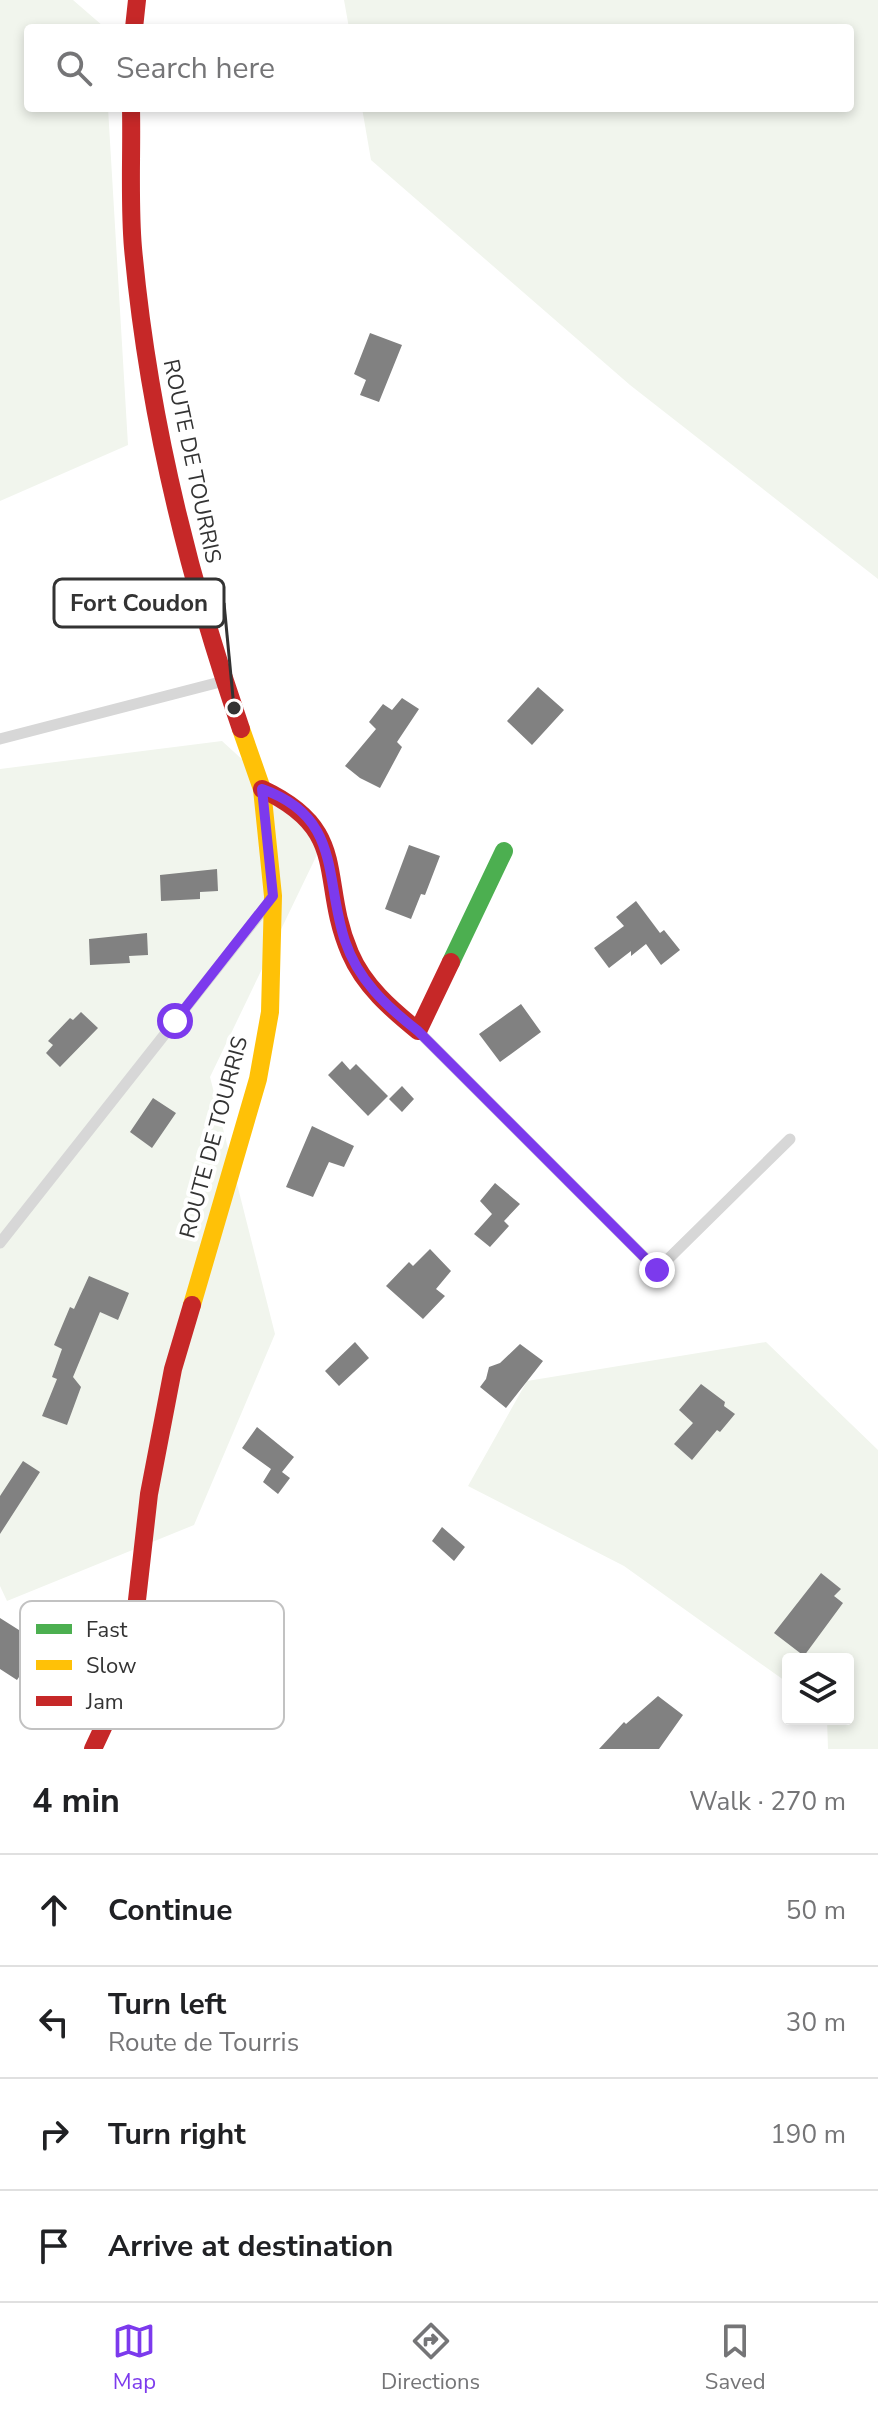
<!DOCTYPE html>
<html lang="en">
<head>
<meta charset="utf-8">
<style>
	:root { --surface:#fff; --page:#f6f6f6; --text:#202124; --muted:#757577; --line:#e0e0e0; --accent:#7c3aed }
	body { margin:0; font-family:"Nunito Sans",sans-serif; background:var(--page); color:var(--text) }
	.controls { position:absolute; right:24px; bottom:24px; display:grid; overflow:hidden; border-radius:8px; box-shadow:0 4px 12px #0003 }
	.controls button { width:72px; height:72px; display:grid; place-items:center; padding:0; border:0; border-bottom:2px solid var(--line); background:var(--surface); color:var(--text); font:40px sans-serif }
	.stop { position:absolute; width:24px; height:24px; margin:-18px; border:6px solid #7c3aed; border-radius:50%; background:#fff }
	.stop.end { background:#7c3aed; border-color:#fff; box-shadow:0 2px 8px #0008 }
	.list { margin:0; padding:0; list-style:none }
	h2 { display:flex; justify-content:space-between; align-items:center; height:104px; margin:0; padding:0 32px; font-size:34px }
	h2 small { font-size:26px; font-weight:400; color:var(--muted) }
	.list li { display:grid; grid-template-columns:52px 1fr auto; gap:24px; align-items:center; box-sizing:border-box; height:112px; padding:0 32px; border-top:2px solid var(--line) }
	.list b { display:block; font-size:30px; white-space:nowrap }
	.list p { margin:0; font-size:26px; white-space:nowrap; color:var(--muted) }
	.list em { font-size:26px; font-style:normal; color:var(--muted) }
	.icon { flex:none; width:44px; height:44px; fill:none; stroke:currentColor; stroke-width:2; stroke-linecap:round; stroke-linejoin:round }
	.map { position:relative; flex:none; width:878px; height:1749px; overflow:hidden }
	.search { position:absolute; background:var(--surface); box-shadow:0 4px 12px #0003; left:24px; right:24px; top:24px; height:88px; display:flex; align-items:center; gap:20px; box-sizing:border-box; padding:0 28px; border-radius:8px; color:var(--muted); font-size:30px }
	.sheet { height:552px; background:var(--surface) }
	nav { display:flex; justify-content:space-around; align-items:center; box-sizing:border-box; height:112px; border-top:2px solid var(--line); background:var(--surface); font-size:22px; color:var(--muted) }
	nav a { display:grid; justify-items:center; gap:4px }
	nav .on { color:var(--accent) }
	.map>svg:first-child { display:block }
</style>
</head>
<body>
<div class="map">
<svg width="878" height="1749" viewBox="0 0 878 1749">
	<rect width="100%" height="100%" fill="#fff"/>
	<path fill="#f1f5ed" d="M0 0H73L103 26 104 28H28V108H108L128 445 0 501Z
		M344 0H878V579L630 385 371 160 362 108H850V28H349Z
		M222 741 326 836 210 1077 275 1334 194 1525 7 1601 0 1586V769Z
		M766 1342 878 1450V1749H828L827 1719H848V1659H788V1683L624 1566 468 1486 527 1381Z"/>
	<path fill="#818181" d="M370 333 402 345 379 402 360 395 366 380 354 374Z
		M538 687 564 710 532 745 507 721Z
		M402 698 419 709 397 742 402 747 380 788 360 778 345 766 376 729 369 722 383 704 392 710Z
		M409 845 440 856 425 895 421 894 411 919 385 909Z
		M217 869 218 891 200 892V899L161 901 160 875Z
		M636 901 660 933 664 930 680 950 661 965 646 944 631 956V951L609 968 594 948 624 926 616 917Z
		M147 933 148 955 129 956 130 963 90 965 89 939Z
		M521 1004 541 1032 500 1062 479 1034Z
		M81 1012 98 1028 60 1067 46 1053 53 1045 48 1041 70 1018 73 1020Z
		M342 1061 350 1070 356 1064 388 1096 368 1116 328 1075Z
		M402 1086 414 1099 402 1112 389 1099Z
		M153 1098 176 1113 152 1148 130 1132Z
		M312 1126 354 1146 344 1167 329 1162 313 1197 286 1187Z
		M495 1183 520 1204 504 1221 509 1226 490 1247 474 1234 492 1214 480 1201Z
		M430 1249 451 1271 436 1289 445 1296 423 1319 386 1286 409 1262 413 1266Z
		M89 1276 129 1293 118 1320 100 1312 73 1377 81 1387 67 1425 42 1416 57 1379 52 1377 62 1349 54 1345 70 1307 74 1309Z
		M355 1342 369 1358 339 1386 325 1371Z
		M520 1344 543 1361 506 1408 480 1387 486 1379 489 1367 500 1363Z
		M701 1384 725 1402 724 1406 735 1414 720 1432 717 1430 692 1460 674 1444 693 1423 679 1410Z
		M257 1427 294 1457 282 1472 290 1478 278 1494 263 1482 271 1469 242 1448Z
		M23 1461 40 1472 0 1534V1496Z
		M442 1527 465 1547 454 1561 432 1541Z
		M821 1573 841 1589 834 1596 843 1603 804 1656 774 1633Z
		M0 1618 41 1644 17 1680 0 1669Z
		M658 1696 683 1715 659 1749H599L624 1722 626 1724Z"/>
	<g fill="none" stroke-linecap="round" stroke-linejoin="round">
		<path stroke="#d7d7d7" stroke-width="11" d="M0 739 224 681
			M418 1031 657 1270 790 1139
			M0 1243 266 906"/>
		<path stroke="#4caf50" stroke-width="18" d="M451 962 504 851"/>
		<path stroke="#ffc107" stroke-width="18" d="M192 1305 258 1079 270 1012 273 896 262 789 241 729"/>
		<path stroke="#c62828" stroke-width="18" d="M134 28 137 0
			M131 108C132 154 129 202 133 248 148 413 187 573 241 729
			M262 789C352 831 318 879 350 953 364 986 391 1009 418 1031L451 962
			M93 1749 122 1687 131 1653 149 1494 173 1369 192 1305"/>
	</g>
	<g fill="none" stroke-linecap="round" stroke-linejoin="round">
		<path stroke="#7c3aed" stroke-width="10" d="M175 1021 273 896 262 789C342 817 324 878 345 941 358 980 386 1006 418 1031L657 1270"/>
	</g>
	<g text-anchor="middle" stroke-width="8" stroke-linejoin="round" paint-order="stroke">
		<g font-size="22" fill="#333" stroke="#fff">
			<text transform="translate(193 461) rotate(78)" y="8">ROUTE DE TOURRIS</text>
			<text transform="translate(213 1137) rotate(-75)" y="8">ROUTE DE TOURRIS</text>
		</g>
	</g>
	<rect x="20" y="1601" width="264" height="128" rx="12" fill="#fff" stroke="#c2c2c2" stroke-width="2"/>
	<rect x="36" y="1624" width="36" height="10" fill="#4caf50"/>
	<rect x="36" y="1660" width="36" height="10" fill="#ffc107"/>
	<rect x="36" y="1696" width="36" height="10" fill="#c62828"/>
	<g font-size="22" fill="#333">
		<text x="86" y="1637">Fast</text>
		<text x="86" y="1673">Slow</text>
		<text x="86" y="1709">Jam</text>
	</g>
	<path fill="none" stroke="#333" stroke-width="3" d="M234 708L224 603"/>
	<circle fill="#333" stroke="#fff" stroke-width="3" cx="234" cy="708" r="8"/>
	<rect fill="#fff" stroke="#333" stroke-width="3" x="54" y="579" width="170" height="48" rx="8"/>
	<g font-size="24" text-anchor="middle" font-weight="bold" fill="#333">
		<text x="139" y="611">Fort Coudon</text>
	</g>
</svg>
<div class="controls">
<button><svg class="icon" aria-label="layers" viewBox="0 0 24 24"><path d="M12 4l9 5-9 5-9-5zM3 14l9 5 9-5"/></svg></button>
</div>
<div class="stop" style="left:175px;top:1021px"></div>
<div class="stop end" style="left:657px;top:1270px"></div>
<div class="search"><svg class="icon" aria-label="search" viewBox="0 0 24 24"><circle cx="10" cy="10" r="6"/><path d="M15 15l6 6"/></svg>Search here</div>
</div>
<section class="sheet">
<h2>4 min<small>Walk · 270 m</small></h2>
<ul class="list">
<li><svg class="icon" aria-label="ahead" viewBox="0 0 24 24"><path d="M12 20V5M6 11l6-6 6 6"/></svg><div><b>Continue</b></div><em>50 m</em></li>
<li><svg class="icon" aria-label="left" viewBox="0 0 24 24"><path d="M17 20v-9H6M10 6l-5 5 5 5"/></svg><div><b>Turn left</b><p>Route de Tourris</p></div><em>30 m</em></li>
<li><svg class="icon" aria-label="right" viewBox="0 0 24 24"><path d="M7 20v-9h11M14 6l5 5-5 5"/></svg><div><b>Turn right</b></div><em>190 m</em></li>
<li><svg class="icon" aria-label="arrive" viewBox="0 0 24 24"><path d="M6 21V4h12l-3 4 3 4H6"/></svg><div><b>Arrive at destination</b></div></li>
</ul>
</section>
<nav>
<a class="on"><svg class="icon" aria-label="map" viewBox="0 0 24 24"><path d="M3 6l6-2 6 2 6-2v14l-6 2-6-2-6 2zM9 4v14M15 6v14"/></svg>Map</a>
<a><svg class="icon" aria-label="directions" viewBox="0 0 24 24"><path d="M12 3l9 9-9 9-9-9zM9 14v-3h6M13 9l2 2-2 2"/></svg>Directions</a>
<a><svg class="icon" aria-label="saved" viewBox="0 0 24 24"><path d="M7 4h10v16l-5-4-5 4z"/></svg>Saved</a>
</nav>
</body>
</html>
